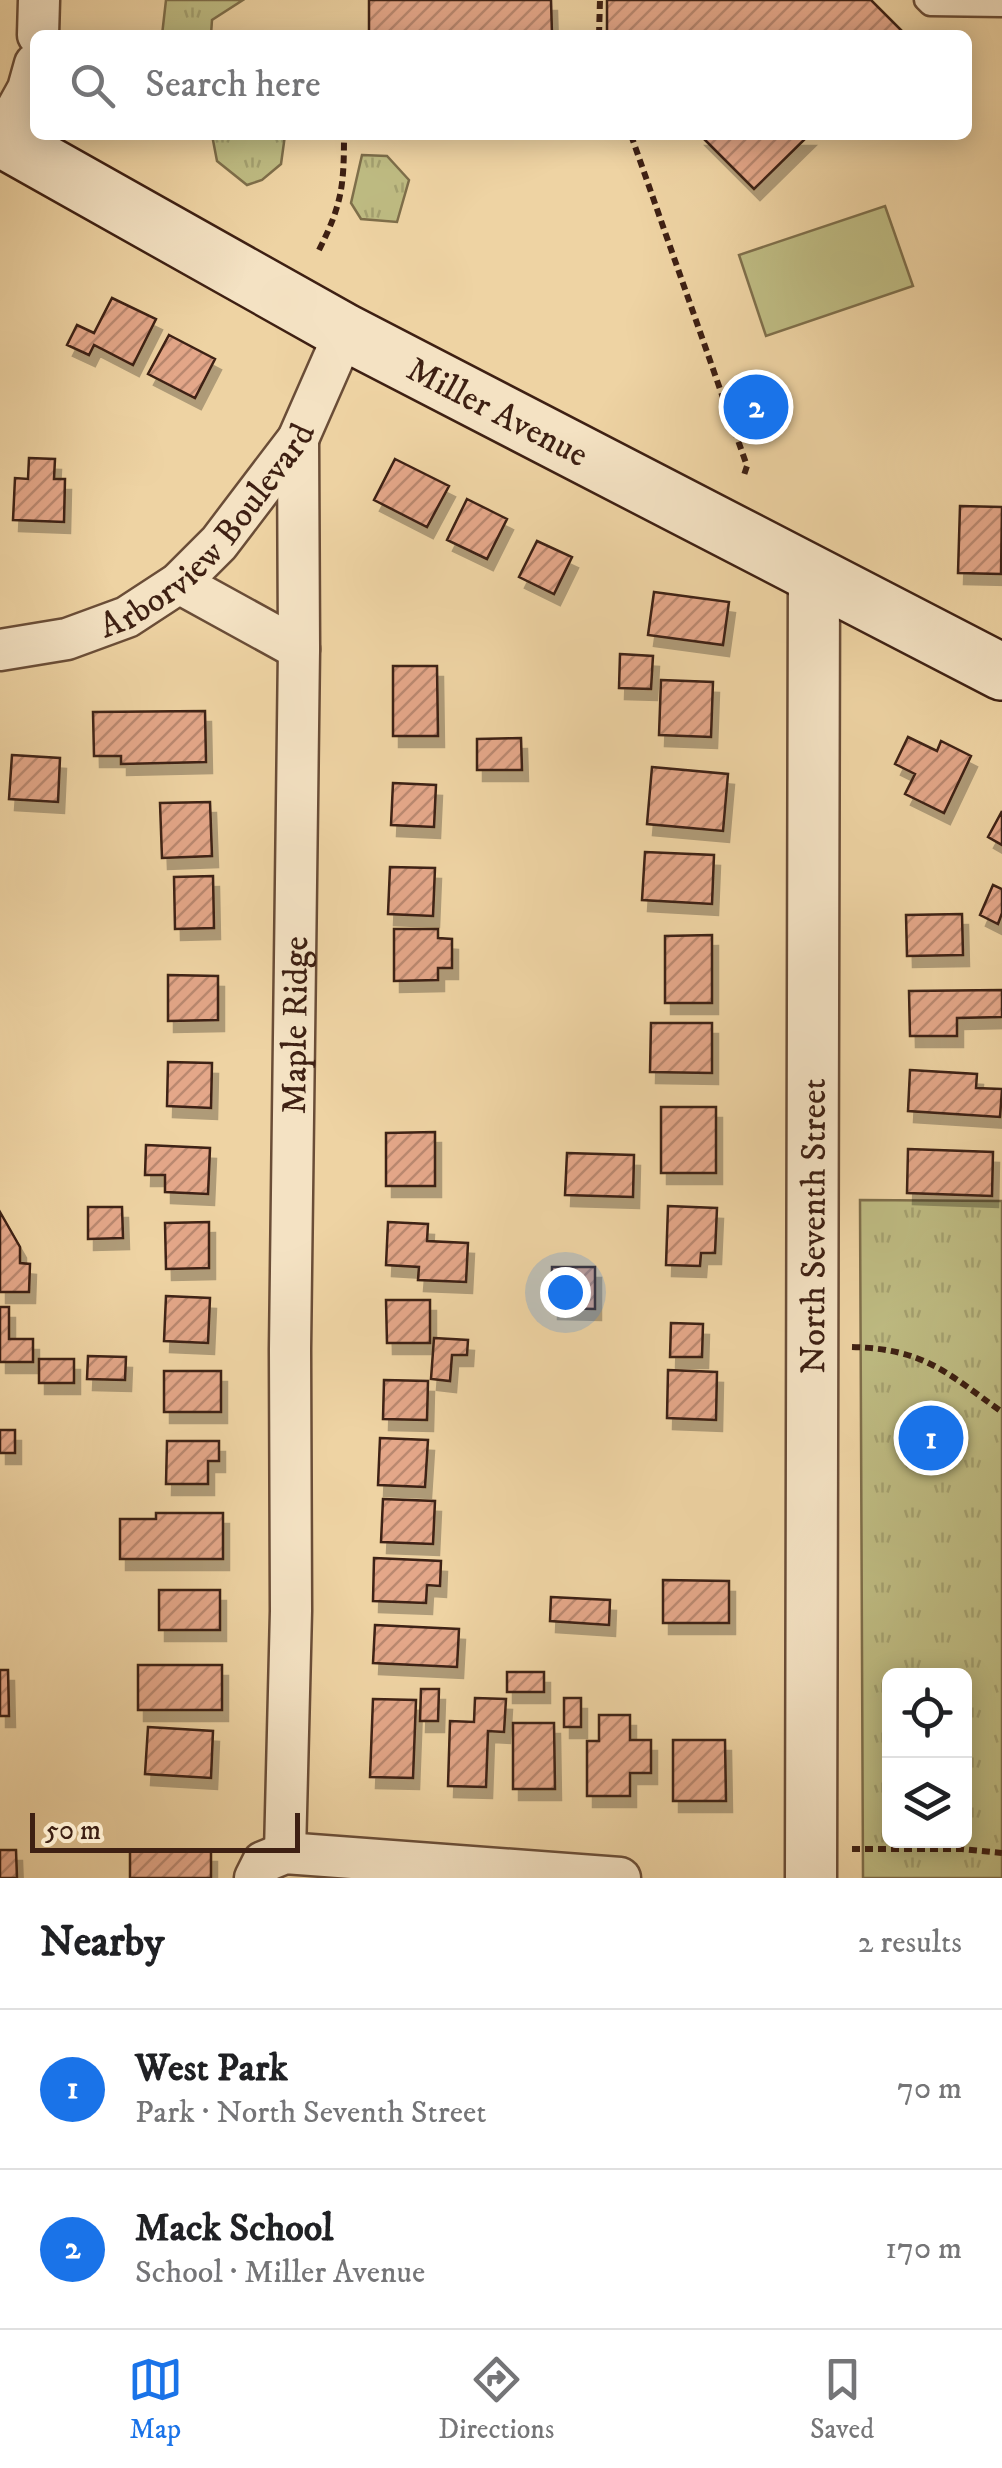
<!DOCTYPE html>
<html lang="en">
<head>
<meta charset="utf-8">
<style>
	:root { --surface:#fff; --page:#f6f6f6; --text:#202124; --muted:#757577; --line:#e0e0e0; --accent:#1a73e8 }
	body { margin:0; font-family:"IM FELL DW Pica",serif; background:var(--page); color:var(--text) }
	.controls { position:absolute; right:30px; bottom:30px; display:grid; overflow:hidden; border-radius:15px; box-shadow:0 5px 25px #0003 }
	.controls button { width:90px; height:90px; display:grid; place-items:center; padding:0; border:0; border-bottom:2px solid var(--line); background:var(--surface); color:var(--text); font:50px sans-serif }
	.scale { position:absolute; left:30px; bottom:25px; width:270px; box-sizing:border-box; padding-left:10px; border:5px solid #3e2013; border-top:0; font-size:28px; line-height:35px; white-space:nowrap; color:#3e2013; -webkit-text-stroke:8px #f4e2c3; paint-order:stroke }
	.you { position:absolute; left:565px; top:1292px; width:35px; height:35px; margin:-25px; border:8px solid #fff; border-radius:50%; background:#1a73e8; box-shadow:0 0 0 15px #1a73e833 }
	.badge { display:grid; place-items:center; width:65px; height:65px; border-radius:50%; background:var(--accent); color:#fff; font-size:32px; font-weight:700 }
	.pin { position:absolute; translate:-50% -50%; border:5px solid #fff; box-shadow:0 2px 10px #0006 }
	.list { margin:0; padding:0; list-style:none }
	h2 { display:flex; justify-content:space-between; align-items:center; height:130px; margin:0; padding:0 40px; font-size:42px }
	h2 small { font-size:32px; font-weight:400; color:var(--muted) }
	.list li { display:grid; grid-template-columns:65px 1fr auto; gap:30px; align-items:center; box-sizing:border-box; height:160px; padding:0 40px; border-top:2px solid var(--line) }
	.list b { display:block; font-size:38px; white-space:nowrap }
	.list p { margin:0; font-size:32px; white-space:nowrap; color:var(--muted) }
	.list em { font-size:32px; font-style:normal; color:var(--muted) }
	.icon { flex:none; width:55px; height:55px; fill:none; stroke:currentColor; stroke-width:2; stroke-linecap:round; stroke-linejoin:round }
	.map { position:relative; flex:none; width:1002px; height:1878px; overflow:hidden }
	.search { position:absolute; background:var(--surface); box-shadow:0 5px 25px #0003; left:30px; right:30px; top:30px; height:110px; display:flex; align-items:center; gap:25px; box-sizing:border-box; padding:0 35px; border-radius:15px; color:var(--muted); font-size:38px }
	.sheet { height:450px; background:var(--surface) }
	nav { display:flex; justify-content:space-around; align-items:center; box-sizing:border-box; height:140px; border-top:2px solid var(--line); background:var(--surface); font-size:28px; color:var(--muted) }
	nav a { display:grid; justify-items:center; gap:5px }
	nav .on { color:var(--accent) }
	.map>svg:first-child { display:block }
</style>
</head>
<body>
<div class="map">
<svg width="1002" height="1878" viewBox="0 0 1002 1878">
	<defs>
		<pattern id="park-tufts" width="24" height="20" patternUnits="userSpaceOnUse" patternTransform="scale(2.5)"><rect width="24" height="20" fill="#bebb82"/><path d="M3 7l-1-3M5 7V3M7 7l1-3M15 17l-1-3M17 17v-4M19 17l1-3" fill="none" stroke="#a4a06f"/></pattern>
		<pattern id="building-hatch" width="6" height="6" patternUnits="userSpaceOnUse" patternTransform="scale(2.5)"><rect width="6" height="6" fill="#e4a789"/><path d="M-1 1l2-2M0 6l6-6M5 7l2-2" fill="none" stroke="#ba886f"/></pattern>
		<filter id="shadow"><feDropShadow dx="6" dy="11" stdDeviation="0" flood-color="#0004"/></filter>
	</defs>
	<rect width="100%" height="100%" fill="#eed3a3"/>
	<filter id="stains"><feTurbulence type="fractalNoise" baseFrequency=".002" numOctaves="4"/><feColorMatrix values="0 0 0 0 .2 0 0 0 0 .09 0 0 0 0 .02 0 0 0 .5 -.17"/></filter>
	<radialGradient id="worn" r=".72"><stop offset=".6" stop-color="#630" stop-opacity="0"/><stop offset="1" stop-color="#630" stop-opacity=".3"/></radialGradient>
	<path fill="#bebb82" stroke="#7e6e4a" stroke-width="2.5" d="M885 206 913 286 766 336 739 255Z"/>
	<path fill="url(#park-tufts)" stroke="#7e6e4a" stroke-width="2.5" fill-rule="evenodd" d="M166 0H243L212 20 211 35H162Z
		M212 135H285L281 164 262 180 247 185 217 161Z
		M362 155 387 156 409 180 397 222 361 219 351 203Z
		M860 1200 1002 1201V1878H863ZM890 1676H964V1840H890Z"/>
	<path fill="url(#building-hatch)" stroke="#3e2013" stroke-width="2.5" filter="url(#shadow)" d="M369 0H551L552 35H369Z
		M607 0H871L906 35H607Z
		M700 135H809L754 189Z
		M112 298 156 319 133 365 94 345 89 355 67 345 77 325 94 333Z
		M169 335 215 359 195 398 148 374Z
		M29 458 55 459 54 479H65L64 522 13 520 15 478 28 479Z
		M395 459 449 486 427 527 374 500Z
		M467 499 507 519 487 559 447 540Z
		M960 506 1002 507 1001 574 958 573Z
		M537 541 572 557 554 594 519 577Z
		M654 592 729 602 723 645 648 635Z
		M620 654 653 656 651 689 619 688Z
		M393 666H437L438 736H393Z
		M661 680 713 682 711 737 659 735Z
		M205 711 206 762 121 764V756H94L93 712Z
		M908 737 937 751 941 741 971 756 944 813 905 794 915 774 895 764Z
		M521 738 522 770H477V739Z
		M12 755 60 758 58 802 9 799Z
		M652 767 728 774 723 831 647 824Z
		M393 783 436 785 434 827 391 825Z
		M210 802 212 856 162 858 160 803Z
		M1002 811V845L988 837Z
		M645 852 714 855 712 904 642 900Z
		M390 867 435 868 433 916 388 914Z
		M213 876 214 928 175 929 174 877Z
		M993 885 1002 889V913L998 924 980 915Z
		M962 914 963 955 907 956 906 915Z
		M394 929H438V938L452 939V968H438V980L394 981Z
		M712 935V1003H665V936Z
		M168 975 218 976V1020L168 1021Z
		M1002 990V1017L957 1018V1036H910L909 991Z
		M651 1023H712V1073L650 1072Z
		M168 1062 212 1063 211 1108 167 1106Z
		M910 1070 977 1074 976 1088 1002 1089 1000 1117 908 1111Z
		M661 1107H716V1173H661Z
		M435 1132V1186H386V1133Z
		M146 1145 210 1148 208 1194 165 1192V1175H145Z
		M908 1149 993 1152 992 1196 907 1193Z
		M567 1153 634 1155 633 1197 565 1195Z
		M668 1206 717 1208 715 1253H701L700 1266 666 1265Z
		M88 1207H122L123 1238 88 1239Z
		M0 1212 20 1247V1263L30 1264 29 1292H0Z
		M209 1222V1268L166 1269 165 1223Z
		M388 1222 428 1224 427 1241 468 1243 466 1282 418 1280 419 1267 386 1265Z
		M552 1267H595V1309L552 1308Z
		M166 1296 210 1298 208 1343 164 1341Z
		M386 1300H430V1343H387Z
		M0 1307H9V1339H33V1362H0Z
		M671 1323 703 1324 702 1357H670Z
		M434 1338 468 1340 467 1355H452L450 1381 431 1379Z
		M88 1356 126 1357 125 1380 87 1379Z
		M39 1359H74V1383H39Z
		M668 1370 717 1372 716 1420 667 1418Z
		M164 1371H221V1412H164Z
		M384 1380 428 1381 427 1420 383 1419Z
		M0 1430H15V1453H0Z
		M380 1438 428 1440 425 1487 378 1485Z
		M167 1441H219V1461H208V1484H166Z
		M383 1499 435 1501 433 1544 381 1542Z
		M156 1513H223V1559H120V1519H156Z
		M374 1558 441 1561 440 1586 427 1585 426 1603 373 1601Z
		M663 1580 729 1581V1623H663Z
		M159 1590H220V1630H159Z
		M551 1597 610 1600 609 1625 550 1621Z
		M375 1625 459 1629 457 1667 373 1663Z
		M138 1665H222V1710H138Z
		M0 1670H8L9 1716H0Z
		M507 1672H544V1692H507Z
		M421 1689H439L438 1721H420Z
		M475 1698 506 1699 504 1732 488 1731 486 1787 448 1786 450 1721 474 1722Z
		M564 1698H581V1727H564Z
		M373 1699 416 1700 413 1778 370 1777Z
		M599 1715H630V1740H651V1773H630V1796H587V1741H599Z
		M513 1723H554L555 1789H513Z
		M148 1727 213 1731 211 1778 145 1774Z
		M673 1740H725L726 1801H673Z
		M0 1850H16L17 1878H0Z
		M130 1851H211V1878H130Z"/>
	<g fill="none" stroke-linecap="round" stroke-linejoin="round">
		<g stroke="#6a4d37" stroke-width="25">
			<path id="service" d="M925 0 930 5 1002 6"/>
		</g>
		<g stroke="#6a4d37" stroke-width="45">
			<g id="minor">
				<path d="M38 35 39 0"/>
				<path d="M1 138 28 89 35 64"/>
				<path d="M179 583 299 649"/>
				<path id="s1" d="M0 650 67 639 127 617 179 583 219 543 298 439 345 332"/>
				<path id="s2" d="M285 1853 291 1611 290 1349 299 649 298 439"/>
				<path d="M255 1878 263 1862 285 1853 620 1878"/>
			</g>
		</g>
		<g stroke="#6a4d37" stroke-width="55">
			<g id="tertiary">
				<path id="s3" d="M811 1878 814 573"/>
			</g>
		</g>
		<g stroke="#3e2013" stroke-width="60">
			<g id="secondary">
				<path id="s4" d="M0 138 345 332 1002 672"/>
			</g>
		</g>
		<path stroke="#3e2013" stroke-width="6" stroke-dasharray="8 5" stroke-linecap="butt" d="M599 35 600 0
			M631 135 747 466 743 478
			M319 250C342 204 344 186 344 135
			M852 1347C924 1349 946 1372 1002 1412
			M852 1849H962L1002 1853"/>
		<use href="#service" stroke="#f4e2c3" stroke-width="20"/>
		<use href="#minor" stroke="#f4e2c3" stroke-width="40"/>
		<use href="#tertiary" stroke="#f4e2c3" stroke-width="50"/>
		<use href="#secondary" stroke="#f4e2c3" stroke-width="55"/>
	</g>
	<g text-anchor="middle" stroke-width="8" stroke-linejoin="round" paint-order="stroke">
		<g font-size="35" fill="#3e2013" stroke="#f4e2c3">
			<text dy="12" stroke="none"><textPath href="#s4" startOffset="568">Miller Avenue</textPath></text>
			<text dy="12" stroke="none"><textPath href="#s1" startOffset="250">Arborview Boulevard</textPath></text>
			<text dy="12" stroke="none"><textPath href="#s2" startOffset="828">Maple Ridge</textPath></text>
			<text dy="12" stroke="none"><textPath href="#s3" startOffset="652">North Seventh Street</textPath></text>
		</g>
	</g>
	<rect width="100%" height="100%" filter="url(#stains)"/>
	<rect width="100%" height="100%" fill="url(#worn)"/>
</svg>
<div class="controls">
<button><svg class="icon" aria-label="locate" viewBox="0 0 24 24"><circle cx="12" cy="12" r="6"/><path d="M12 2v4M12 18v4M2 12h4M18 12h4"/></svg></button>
<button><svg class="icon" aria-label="layers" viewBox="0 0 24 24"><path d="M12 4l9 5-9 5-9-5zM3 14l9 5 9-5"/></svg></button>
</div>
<div class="scale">50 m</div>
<div class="you"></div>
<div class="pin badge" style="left:931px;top:1438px">1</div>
<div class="pin badge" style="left:756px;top:407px">2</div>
<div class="search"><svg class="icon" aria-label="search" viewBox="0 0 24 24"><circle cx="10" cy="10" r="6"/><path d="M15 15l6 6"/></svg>Search here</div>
</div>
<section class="sheet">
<h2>Nearby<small>2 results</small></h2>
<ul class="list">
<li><span class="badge">1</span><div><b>West Park</b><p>Park · North Seventh Street</p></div><em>70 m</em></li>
<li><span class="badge">2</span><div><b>Mack School</b><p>School · Miller Avenue</p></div><em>170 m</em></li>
</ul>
</section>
<nav>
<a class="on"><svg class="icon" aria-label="map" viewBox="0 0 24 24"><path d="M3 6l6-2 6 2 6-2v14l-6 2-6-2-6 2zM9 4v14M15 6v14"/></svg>Map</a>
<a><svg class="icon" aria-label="directions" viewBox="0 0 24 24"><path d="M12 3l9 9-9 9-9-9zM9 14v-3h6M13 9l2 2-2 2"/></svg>Directions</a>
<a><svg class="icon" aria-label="saved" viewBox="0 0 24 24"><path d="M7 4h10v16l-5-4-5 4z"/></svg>Saved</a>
</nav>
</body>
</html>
